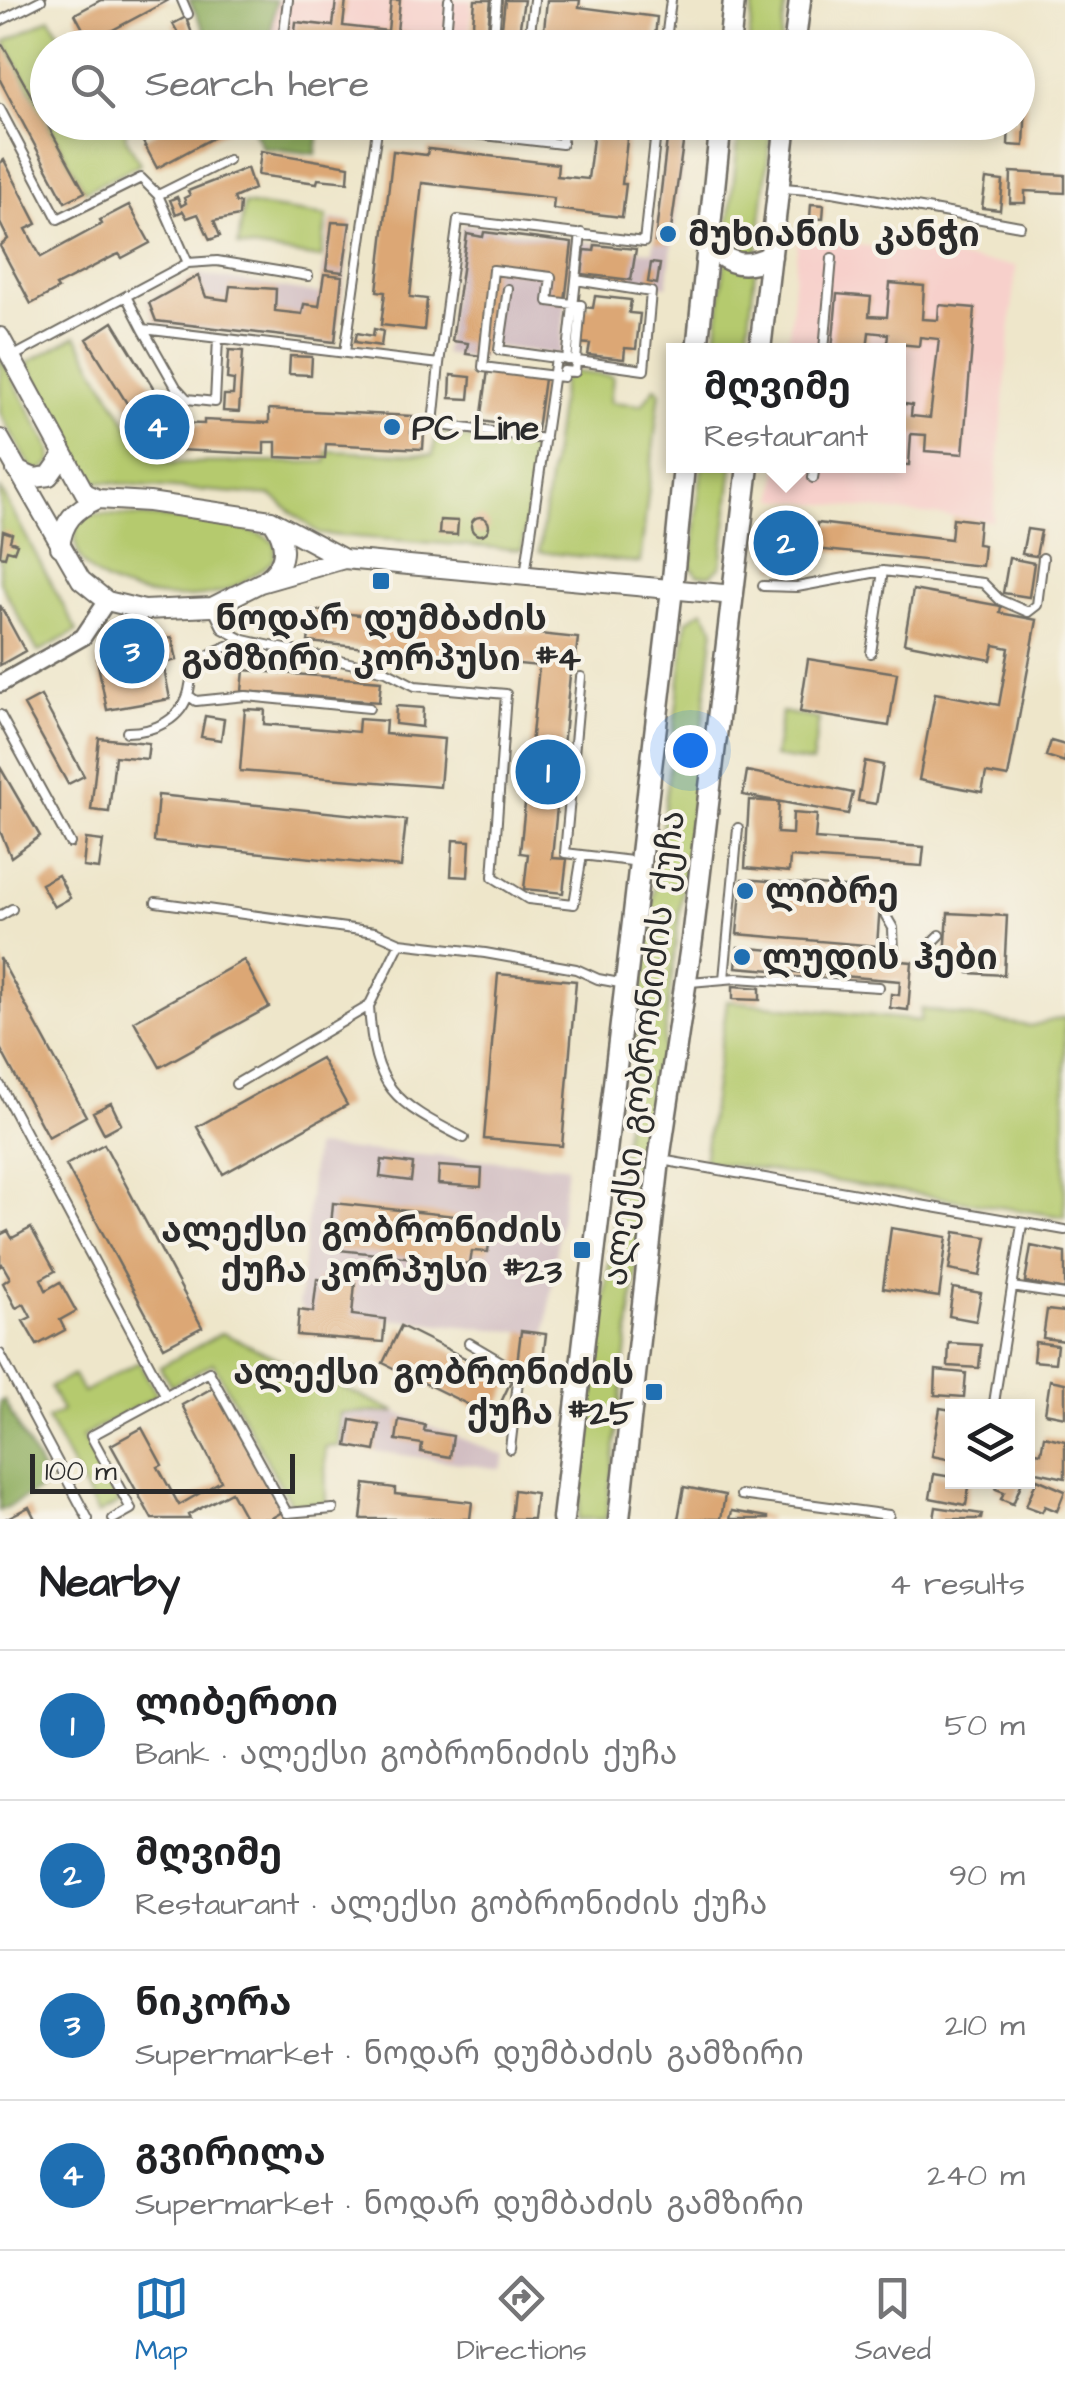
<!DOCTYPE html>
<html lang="en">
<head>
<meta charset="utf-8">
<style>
	:root { --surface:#fff; --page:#f2f2f2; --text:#202124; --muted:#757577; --line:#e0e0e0; --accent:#1f6fb2 }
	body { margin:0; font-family:"Architects Daughter","Noto Sans Georgian",sans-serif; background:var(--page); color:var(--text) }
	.controls { position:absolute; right:30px; bottom:30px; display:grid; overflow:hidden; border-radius:0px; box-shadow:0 5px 15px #0003 }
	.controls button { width:90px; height:90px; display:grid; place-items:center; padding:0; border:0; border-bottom:2px solid var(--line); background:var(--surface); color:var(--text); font:50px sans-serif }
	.scale { position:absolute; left:30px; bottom:25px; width:265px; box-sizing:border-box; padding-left:10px; border:5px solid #2b2b2b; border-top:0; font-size:28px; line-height:35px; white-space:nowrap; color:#2b2b2b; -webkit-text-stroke:8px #f7f3e8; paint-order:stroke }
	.you { position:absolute; left:690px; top:750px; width:35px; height:35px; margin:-25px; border:8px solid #fff; border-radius:50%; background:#1a73e8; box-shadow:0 0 0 15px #1a73e833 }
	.badge { display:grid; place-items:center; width:65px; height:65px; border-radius:50%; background:var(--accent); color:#fff; font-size:32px; font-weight:700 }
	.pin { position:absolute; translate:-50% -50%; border:5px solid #fff; box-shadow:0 2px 10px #0006 }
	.popup { position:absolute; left:666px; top:343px; width:240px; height:130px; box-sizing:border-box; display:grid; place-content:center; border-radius:0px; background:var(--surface); filter:drop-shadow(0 2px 8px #0005); font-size:32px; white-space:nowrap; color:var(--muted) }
	.popup b { font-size:38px; color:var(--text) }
	.popup::after { content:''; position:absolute; left:50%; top:100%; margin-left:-20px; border:20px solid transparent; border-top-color:var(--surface) }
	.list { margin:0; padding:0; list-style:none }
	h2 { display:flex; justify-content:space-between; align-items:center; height:130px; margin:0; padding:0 40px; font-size:42px }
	h2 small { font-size:32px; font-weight:400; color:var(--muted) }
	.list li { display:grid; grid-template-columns:65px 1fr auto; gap:30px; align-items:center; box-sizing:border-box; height:150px; padding:0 40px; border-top:2px solid var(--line) }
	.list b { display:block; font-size:38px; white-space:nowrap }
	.list p { margin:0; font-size:32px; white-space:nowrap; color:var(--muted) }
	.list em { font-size:32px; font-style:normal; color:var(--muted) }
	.icon { flex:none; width:55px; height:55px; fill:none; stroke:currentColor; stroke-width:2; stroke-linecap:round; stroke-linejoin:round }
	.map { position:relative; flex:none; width:1065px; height:1519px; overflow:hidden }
	.search { position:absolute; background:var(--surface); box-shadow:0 5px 15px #0003; left:30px; right:30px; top:30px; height:110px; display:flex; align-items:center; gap:25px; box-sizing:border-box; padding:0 35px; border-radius:55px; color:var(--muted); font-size:38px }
	.sheet { height:730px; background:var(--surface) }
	nav { display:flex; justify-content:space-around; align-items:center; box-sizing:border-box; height:140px; border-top:2px solid var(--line); background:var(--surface); font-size:28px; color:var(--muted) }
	nav a { display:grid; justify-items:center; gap:5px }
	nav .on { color:var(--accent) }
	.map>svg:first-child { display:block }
</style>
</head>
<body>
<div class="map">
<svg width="1065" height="1519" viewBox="0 0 1065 1519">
	<rect width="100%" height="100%" fill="#f7f3e8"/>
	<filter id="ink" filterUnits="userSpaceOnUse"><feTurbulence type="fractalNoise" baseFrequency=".01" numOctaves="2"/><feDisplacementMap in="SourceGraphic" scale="20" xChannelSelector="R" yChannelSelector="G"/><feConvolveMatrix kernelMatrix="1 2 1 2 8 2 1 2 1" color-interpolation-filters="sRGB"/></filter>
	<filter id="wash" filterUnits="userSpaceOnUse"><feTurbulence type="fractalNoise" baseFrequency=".0048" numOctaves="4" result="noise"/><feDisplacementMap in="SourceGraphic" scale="40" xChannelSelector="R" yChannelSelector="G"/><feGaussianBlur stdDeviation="2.25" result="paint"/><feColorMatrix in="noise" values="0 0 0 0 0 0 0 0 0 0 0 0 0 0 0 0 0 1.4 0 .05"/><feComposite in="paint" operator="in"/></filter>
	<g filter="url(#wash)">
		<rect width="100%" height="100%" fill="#eee6ca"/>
		<path fill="#f7d0cb" d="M207 0H472L469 47H231Z
			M798 237 1016 266 993 521 775 499 778 466H898V350H788Z"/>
		<path fill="#d2bec2" d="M667 123H687L667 286 569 273 560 355 484 345 482 359 444 354 462 224 653 252Z
			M331 219 352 222 336 343 155 323 147 302 198 274 319 294Z
			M314 1147 567 1166 546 1334 303 1311 299 1303Z
			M396 1412 505 1456 501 1469 339 1446V1413Z"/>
		<path fill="#b5ca6e" stroke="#707a4c" stroke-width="2.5" d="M754 0H784L786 3 780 47H748Z
			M50 18 68 47 48 48 47 121 5 42Z
			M48 123H128L125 136 140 164 85 191Z
			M740 123H772L746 350H715Z
			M244 204 327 216 321 258 238 246Z
			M76 336 139 444 170 463 326 462 328 451 433 455 436 433 537 449 522 550 319 534 272 496 89 481 27 363Z
			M0 356 51 450 52 462 42 470 32 469 0 413Z
			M564 371 613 376 610 402 642 405 655 387 660 391 640 563 539 552Z
			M702 466H733L721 566 711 575H698L691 567Z
			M0 488 77 631 38 652 0 582Z
			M92 514C129 516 255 518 276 545L274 560C258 572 240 586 221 592 172 607 54 592 79 519Z
			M703 610 714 628 606 1519H578L687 620Z
			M782 712 819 719 812 763 774 757Z
			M727 1001 921 1021V1009L1030 1026 1065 1017V1217L704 1161Z
			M222 1333 396 1412 339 1413V1446L325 1447 326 1503 291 1504 213 1363 171 1386 160 1367Z
			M139 1362 157 1395 82 1437 119 1503 98 1514 47 1419 62 1411 50 1387 74 1375 83 1392Z"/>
		<path fill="#90ae61" stroke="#5e6c46" stroke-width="2.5" d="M189 0H276L269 47H213Z
			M250 123H320L316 154 262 147Z
			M4 1400 49 1485 0 1511V1402Z"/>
		<g id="blocks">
			<path fill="#dca774" d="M101 0H169L90 42 75 14Z
				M336 0H346L343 26 388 31 391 0H400L397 32 436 36 435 48H293L296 22 333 26Z
				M475 0H491L486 48H471Z
				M505 0H524L517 46 500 44Z
				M547 0H580L579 7 657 17 654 47 616 48 617 43 577 39V34L544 30Z
				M186 17 195 42 185 46 173 24Z
				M3 45 85 192 65 202 0 80V46Z
				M1018 102H1026L1024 146 1008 145 1009 122H1018Z
				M174 122H231L233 127 157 168 142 140Z
				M487 122H561L560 134 486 126Z
				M595 122H629L622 184H626L622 217 553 209 554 198 422 183 410 297 427 299 424 330 381 325 385 292 377 291 393 151 427 155 428 149 558 164 557 176 588 179Z
				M669 122H686L669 244 655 242Z
				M261 151 349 166 348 182 318 179 317 183 258 175Z
				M4 160 37 224 26 229 41 257 102 224 100 220 129 205 150 243 122 258 119 254 114 256 56 286 58 289 31 304 0 246 8 239 0 223V163Z
				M247 168 254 189 234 198 236 203H240L239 216 214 221 220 236 210 240 198 214 187 218 183 211 176 214 170 200 177 197 181 206 186 203 184 198 190 195 188 191Z
				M1011 172 1065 175V193L1025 191V203H1010Z
				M986 179 1003 181 1000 210 982 208Z
				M811 204 824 205 823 219 810 218Z
				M332 222 350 223 343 272 326 270Z
				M484 232 572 243 565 302 549 300 551 276 493 268 482 356 466 354 468 343 452 341 467 234 483 237Z
				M595 245 636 249 631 280 582 274 585 250 594 251Z
				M651 263 660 264 657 284 648 282Z
				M324 274 342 276 335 342 156 321 149 303 198 276 206 297 228 300 230 286 276 289 275 311 302 314 304 304 319 306Z
				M890 283 924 286 922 319 938 320 939 305 975 308 963 454 925 451 926 435 911 434 909 465H898V403L912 405 911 416 930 418 939 339 920 337 919 346 887 343 888 334 869 332 867 350H832L837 294 871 297 869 316 887 317Z
				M595 296 631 300 629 313 640 314 636 349 625 348 624 359 588 355 590 344 578 343 582 307 593 308Z
				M113 322 162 402 159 404 176 423 204 424V420L269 423V409L412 416 411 433H424L423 449 326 444 325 459 276 457V442H264V454L178 450 157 441 136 418 87 339Z
				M374 329 383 331 381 346 355 342 357 333 373 336Z
				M229 350 243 351 239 412 223 411 224 395H233L234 380 227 379Z
				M290 356 312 357 311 375 289 374Z
				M488 370 544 379 537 430 481 421Z
				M451 375 471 377 469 399 450 398Z
				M471 526a9 9 0 1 1 18 0a9 9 0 1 1-18 0Z
				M953 518 979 521 977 544 984 545 982 566 814 549 817 523 951 539Z
				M779 519 804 521 799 570 774 567Z
				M440 520 458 521 457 535 439 534Z
				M1027 529 1041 531 1036 556 1022 554Z
				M3 531 12 534 10 541 17 544 14 552 7 550 5 557 0 556Z
				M1009 558 1034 563 1029 597 1003 593Z
				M913 590 1001 606 1000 613 1037 620 1008 777 986 773 982 792 919 780 935 693 999 705 1009 648 994 645 991 660 904 643Z
				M0 605 25 651 0 665Z
				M312 610 578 638 574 670H571L570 675 552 858 567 859 563 893 524 889 528 854 520 853 539 666 308 642Z
				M172 638 177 660 163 663 170 699 107 710 97 659 110 649Z
				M808 659 897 673 889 726 800 712Z
				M244 670 381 681 379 702 242 691Z
				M41 696 84 776 68 784 24 705Z
				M396 706 423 708 422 727 395 724Z
				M245 709 265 710 264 724 358 732 359 719 386 721 385 734 444 739 440 787 240 771Z
				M205 716 224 719 221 740 201 737Z
				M99 738 149 743 147 759 115 756 109 812 91 810Z
				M1051 741 1065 745V762L1046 756Z
				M865 761 883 765 876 804 858 801Z
				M0 767 40 836 11 857 0 831Z
				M747 771 853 793 848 814 743 795Z
				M158 795 406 820 401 867 154 842Z
				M749 800 779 802 777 833 792 834 793 813 817 815 815 839 924 847 922 866 790 857 789 872 745 868Z
				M86 839 103 841 99 869 83 867Z
				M453 840 470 841 468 877 451 876Z
				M58 875 70 898 54 907 41 884Z
				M742 879 881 890 877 946 737 934Z
				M948 913 1007 916 1004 975 969 973 970 959 945 957Z
				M738 947 912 962 908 1010 890 1008 891 994 899 995 900 981 736 967Z
				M0 958 86 1116 48 1137 0 1048Z
				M244 960 269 1007 160 1067 134 1021Z
				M498 974 576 981 562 1146 484 1139Z
				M733 986 760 988V1000L733 999Z
				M321 1058 347 1105 223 1174 197 1127Z
				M111 1103 121 1124 104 1133 93 1112Z
				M104 1144 202 1327 164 1347 66 1165Z
				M382 1160 413 1164 411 1181 380 1177Z
				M439 1166 482 1169 481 1187 438 1184Z
				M333 1203 475 1218 473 1234 490 1235 488 1252 472 1251 470 1264 329 1249Z
				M31 1228 55 1271 41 1279 46 1290 60 1282 76 1311 60 1320 65 1330 37 1345 23 1321 31 1317 24 1304 16 1308 3 1283 10 1278 2 1264 0 1266V1235L8 1231 12 1238Z
				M891 1228 947 1237 939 1297 883 1288Z
				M955 1232 987 1237 980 1276 949 1270Z
				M1031 1246 1065 1253V1290L1025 1282Z
				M317 1279 355 1283 352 1315 385 1319 383 1342 297 1335 299 1310 313 1312Z
				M953 1288 981 1293 976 1321 949 1316Z
				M1047 1310 1065 1312V1341L1043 1338Z
				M401 1326 511 1381 494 1417 383 1363Z
				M521 1331 546 1334 541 1376 516 1372Z
				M1035 1342 1057 1345 1055 1363 1033 1361Z
				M949 1343 981 1345 979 1368 948 1366Z
				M936 1370 966 1373 964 1397 935 1395Z
				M1050 1380 1065 1383V1417L1045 1413Z
				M214 1387 282 1512 270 1519H246L231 1492 188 1515 190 1519H152L111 1445 142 1428 162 1465 158 1467 179 1505 221 1481 182 1405Z
				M940 1408 952 1410V1460L932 1456Z
				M351 1420 380 1425 375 1451 347 1446Z
				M399 1420 425 1425 424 1431 453 1436 450 1457 421 1452 422 1444 396 1440Z
				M1044 1436 1065 1441V1478L1032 1471 1036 1452 1041 1453Z
				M934 1474 952 1477V1482H970L966 1505 930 1498Z
				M1037 1479 1065 1491 1057 1511 1045 1506 1042 1512 1026 1506Z
				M999 1482H1022L1013 1504 1001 1499 1004 1492 996 1489Z
				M365 1484 395 1488V1494L472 1502 470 1519H361Z
				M684 1487 725 1495 721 1519H678Z
				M514 1490 536 1493 533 1519H511Z
				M29 1507 35 1519H5Z
				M936 1507 982 1514 981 1519H934Z
				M732 1511 768 1517V1519H730Z"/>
		</g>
	</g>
	<g filter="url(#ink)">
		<use href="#blocks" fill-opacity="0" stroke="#6f6c63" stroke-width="2.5"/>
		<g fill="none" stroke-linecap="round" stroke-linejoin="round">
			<g stroke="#6f6c63" stroke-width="12">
				<path id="service" d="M182 0 188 14
					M0 21 41 0
					M282 48 288 0
					M445 48 449 0
					M493 48 497 0
					M528 48 534 0
					M665 48 671 0
					M0 109 58 219 141 178 158 195 188 263
					M783 188 833 192 1020 226
					M158 195 228 160
					M493 270 551 277 548 301 581 305 575 372 564 371 563 377 483 367Z
					M576 280 581 233
					M508 289 499 350 556 358
					M126 296 143 329 439 364 458 220 644 242 657 122
					M143 329 176 387 187 399 215 402 218 338
					M824 350 832 258
					M345 352 378 123 562 144 564 122
					M12 357 188 263 217 261 308 276
					M439 364 433 424 545 439
					M813 478 815 466
					M525 575 556 358 644 370 651 292 576 280 567 360
					M763 586 797 587 883 571 983 583 1000 600 1028 612 1037 605 1043 558
					M212 607 223 629 244 640 386 671 415 686 506 694 493 877 528 899 574 904 582 855
					M871 653 883 571
					M581 677 565 853 640 862
					M188 695 196 701 246 696 369 708
					M0 715 70 843
					M127 732C154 732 182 720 189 691 191 680 192 670 201 662 212 650 229 646 244 640
					M156 902 375 932 400 943 485 953 576 969 598 979 625 984
					M0 916 12 909
					M886 916 893 928 894 954
					M930 957 933 942 940 935
					M724 979 738 828
					M690 982 737 978 879 987
					M369 1006C374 1088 393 1102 464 1138
					M236 1084 369 1006 400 943
					M0 1085 166 1396
					M661 1160 1065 1230
					M1012 1287 1065 1295
					M469 1343 503 1363 518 1381 510 1449
					M0 1354 88 1519
					M994 1403 1022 1224
					M741 1495 889 1515
					M113 1519 131 1509 91 1436 209 1372 287 1513 333 1509"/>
			</g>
			<g stroke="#6f6c63" stroke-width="20">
				<path id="minor" d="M0 684 83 637 107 601"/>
			</g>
			<g stroke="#6f6c63" stroke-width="22">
				<path id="tertiary" d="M0 337 85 493 98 499 149 502 271 520 344 559
					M0 439 81 580 107 601 144 610 212 607 260 583 344 559 734 595
					M16 470 35 478 49 476 64 455
					M60 547C63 521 74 510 98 499
					M265 580C287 565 288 544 273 522"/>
			</g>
			<g stroke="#6f6c63" stroke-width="25">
				<path id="secondary" d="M729 48 734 0
					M794 48 800 0
					M709 246C730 265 744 269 771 256
					M697 350 721 122
					M760 350 786 122
					M563 1519 672 589 684 466
					M619 1519 659 1160 692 939 748 466"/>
			</g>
			<use href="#service" stroke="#fff" stroke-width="8"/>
			<use href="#minor" stroke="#fff" stroke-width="15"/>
			<use href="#tertiary" stroke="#fff" stroke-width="18"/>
			<use href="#secondary" stroke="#fff" stroke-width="20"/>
		</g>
	</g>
	<g fill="#1f6fb2" stroke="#f7f3e8" stroke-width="4">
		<circle cx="668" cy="234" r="10"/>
		<circle cx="392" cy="427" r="10"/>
		<rect x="371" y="571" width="20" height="20" rx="5"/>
		<circle cx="745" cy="891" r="10"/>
		<circle cx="742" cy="957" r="10"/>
		<rect x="572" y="1240" width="20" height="20" rx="5"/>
		<rect x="644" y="1382" width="20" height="20" rx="5"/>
	</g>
	<g text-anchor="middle" stroke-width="8" stroke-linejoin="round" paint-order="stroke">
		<g font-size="35" font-weight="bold" fill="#2b2b2b" stroke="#f7f3e8" text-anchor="start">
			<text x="688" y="246">მუხიანის კანჭი</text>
			<text x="412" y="439">PC Line</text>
			<text x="381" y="630" text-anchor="middle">ნოდარ დუმბაძის<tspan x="381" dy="40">გამზირი კორპუსი #4</tspan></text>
			<text x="765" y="903">ლიბრე</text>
			<text x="762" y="969">ლუდის ჰები</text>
			<text x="562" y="1242" text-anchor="end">ალექსი გობრონიძის<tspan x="562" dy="40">ქუჩა კორპუსი #23</tspan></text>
			<text x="634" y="1384" text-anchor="end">ალექსი გობრონიძის<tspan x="634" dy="40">ქუჩა #25</tspan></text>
		</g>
		<g font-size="35" fill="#2b2b2b" stroke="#f7f3e8">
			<text transform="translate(643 1048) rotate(-83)" y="12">ალექსი გობრონიძის ქუჩა</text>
		</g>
	</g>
</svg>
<div class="controls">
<button><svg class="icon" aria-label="layers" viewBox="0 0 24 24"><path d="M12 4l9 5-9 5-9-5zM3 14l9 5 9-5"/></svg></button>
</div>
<div class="scale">100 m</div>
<div class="you"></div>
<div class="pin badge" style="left:548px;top:772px">1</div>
<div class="pin badge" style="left:786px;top:543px">2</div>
<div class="popup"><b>მღვიმე</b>Restaurant</div>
<div class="pin badge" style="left:132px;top:651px">3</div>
<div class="pin badge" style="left:157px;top:427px">4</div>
<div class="search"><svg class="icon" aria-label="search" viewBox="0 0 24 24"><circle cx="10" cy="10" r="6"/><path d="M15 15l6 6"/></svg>Search here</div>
</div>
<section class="sheet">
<h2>Nearby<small>4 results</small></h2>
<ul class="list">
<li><span class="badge">1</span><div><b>ლიბერთი</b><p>Bank · ალექსი გობრონიძის ქუჩა</p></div><em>50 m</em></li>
<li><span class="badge">2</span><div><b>მღვიმე</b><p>Restaurant · ალექსი გობრონიძის ქუჩა</p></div><em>90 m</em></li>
<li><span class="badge">3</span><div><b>ნიკორა</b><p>Supermarket · ნოდარ დუმბაძის გამზირი</p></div><em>210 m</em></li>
<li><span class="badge">4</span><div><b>გვირილა</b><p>Supermarket · ნოდარ დუმბაძის გამზირი</p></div><em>240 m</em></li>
</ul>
</section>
<nav>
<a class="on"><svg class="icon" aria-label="map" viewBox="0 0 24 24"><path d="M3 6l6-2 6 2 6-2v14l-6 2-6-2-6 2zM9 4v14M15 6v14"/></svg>Map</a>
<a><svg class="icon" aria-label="directions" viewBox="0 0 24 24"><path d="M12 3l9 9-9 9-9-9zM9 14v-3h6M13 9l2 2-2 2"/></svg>Directions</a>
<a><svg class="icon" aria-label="saved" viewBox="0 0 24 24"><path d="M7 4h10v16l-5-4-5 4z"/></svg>Saved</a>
</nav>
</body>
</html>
